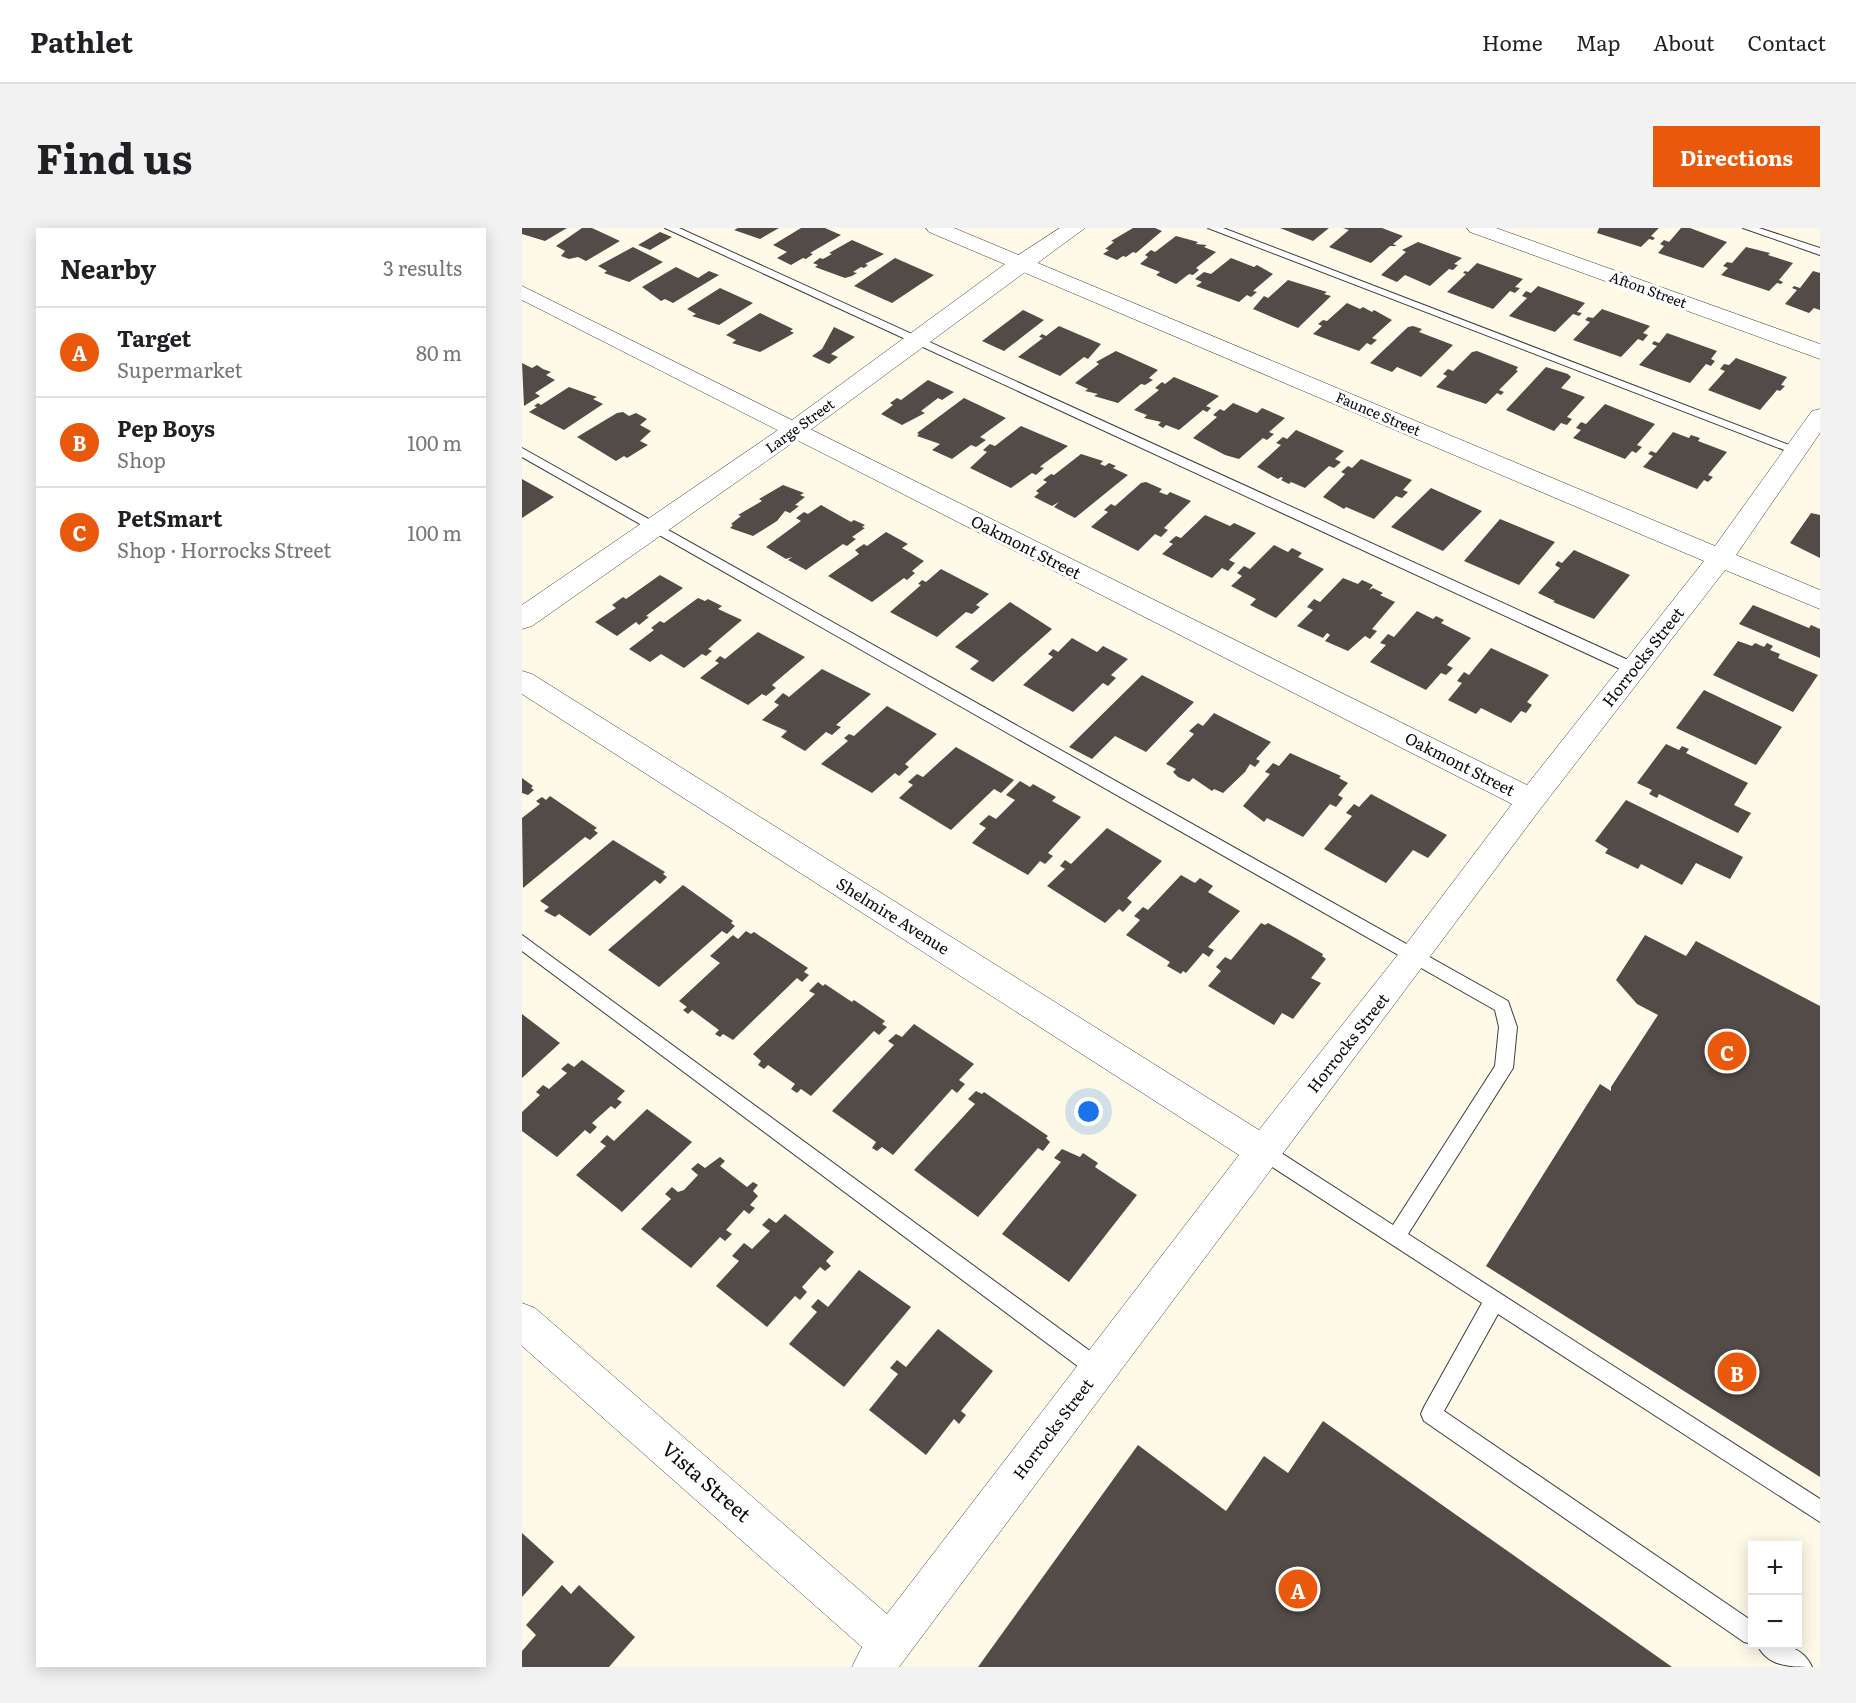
<!DOCTYPE html>
<html lang="en">
<head>
<meta charset="utf-8">
<style>
	:root { --surface:#fff; --page:#f2f2f2; --text:#202124; --muted:#757577; --line:#e0e0e0; --accent:#ea580c }
	body { margin:0; font-family:Literata,serif; background:var(--page); color:var(--text) }
	.controls { position:absolute; right:18px; bottom:18px; display:grid; overflow:hidden; border-radius:0px; box-shadow:0 3px 15px #0003 }
	.controls button { width:54px; height:54px; display:grid; place-items:center; padding:0; border:0; border-bottom:2px solid var(--line); background:var(--surface); color:var(--text); font:30px sans-serif }
	.you { position:absolute; left:567px; top:884px; width:21px; height:21px; margin:-15px; border:4px solid #fff; border-radius:50%; background:#1a73e8; box-shadow:0 0 0 9px #1a73e833 }
	.badge { display:grid; place-items:center; width:39px; height:39px; border-radius:50%; background:var(--accent); color:#fff; font-size:20px; font-weight:700 }
	.pin { position:absolute; translate:-50% -50%; border:3px solid #fff; box-shadow:0 2px 6px #0006 }
	.list { margin:0; padding:0; list-style:none }
	h2 { display:flex; justify-content:space-between; align-items:center; height:78px; margin:0; padding:0 24px; font-size:26px }
	h2 small { font-size:20px; font-weight:400; color:var(--muted) }
	.list li { display:grid; grid-template-columns:39px 1fr auto; gap:18px; align-items:center; box-sizing:border-box; height:90px; padding:0 24px; border-top:2px solid var(--line) }
	.list b { display:block; font-size:22px; white-space:nowrap }
	.list p { margin:0; font-size:20px; white-space:nowrap; color:var(--muted) }
	.list em { font-size:20px; font-style:normal; color:var(--muted) }
	.map { position:relative; flex:none; width:1298px; height:1439px; overflow:hidden; border-radius:0px }
	header { display:flex; align-items:center; gap:36px; box-sizing:border-box; height:84px; padding:0 30px; background:var(--surface); border-bottom:2px solid var(--line) }
	header strong { font-size:28px }
	nav { display:flex; gap:33px; margin-inline-start:auto; font-size:21px }
	.intro { display:flex; align-items:center; justify-content:space-between; box-sizing:border-box; height:144px; padding:0 36px }
	h1 { margin:0; font-size:42px }
	.button { padding:15px 27px; border-radius:0px; background:var(--accent); color:#fff; font-size:21px; font-weight:700 }
	main { display:flex; gap:36px; padding:0 36px }
	aside { flex:1; background:var(--surface); border-radius:0px; box-shadow:0 3px 15px #0003 }
	.map>svg:first-child { display:block }
</style>
</head>
<body>
<header>
<strong>Pathlet</strong>
<nav><a>Home</a><a>Map</a><a>About</a><a>Contact</a></nav>
</header>
<div class="intro"><h1>Find us</h1><a class="button">Directions</a></div>
<main>
<aside>
<h2>Nearby<small>3 results</small></h2>
<ul class="list">
<li><span class="badge">A</span><div><b>Target</b><p>Supermarket</p></div><em>80 m</em></li>
<li><span class="badge">B</span><div><b>Pep Boys</b><p>Shop</p></div><em>100 m</em></li>
<li><span class="badge">C</span><div><b>PetSmart</b><p>Shop · Horrocks Street</p></div><em>100 m</em></li>
</ul>
</aside>
<div class="map">
<svg width="1298" height="1439" viewBox="0 0 1298 1439">
	<rect width="100%" height="100%" fill="#fffae8"/>
	<path fill="#534b47" d="M0 0H45L23 13 0 6Z
		M60 0H70L98 13 64 33 56 29 47 31 39 28 43 23 34 18Z
		M216 0H257L238 11 212 2Z
		M279 0H303L319 7 288 25 291 26 284 31 281 30 269 37 255 30 265 24 251 17Z
		M611 0H633L640 3 614 25 611 24 604 29 601 28 595 32 581 26 587 22 583 21 592 14 589 13Z
		M758 0H807L791 13Z
		M821 0H860L881 8 871 16 875 18H868L849 35 807 19 827 2Z
		M1077 0H1137L1129 8 1133 10 1131 12 1127 11 1119 19 1075 5Z
		M1159 0H1168L1205 14 1181 40 1136 25 1142 18 1138 16 1142 12 1147 14Z
		M138 4 150 9 128 22 116 17Z
		M654 8 676 14 674 16 685 17 682 19 694 24 674 40 677 42 671 47 667 46 654 56 634 47 638 44 618 36 626 29 623 27 629 22 633 24Z
		M330 12 362 26 343 36 346 37 342 40 339 39 331 44 335 45 330 48 323 50 293 39 296 37 291 35 298 30 301 31 310 26 307 25Z
		M896 14 940 30 932 36 936 37 931 42 927 41 908 58 883 47 875 54 859 47 884 24 880 22Z
		M111 19 141 34 107 54 82 45 85 43 76 38Z
		M1224 19 1248 25 1246 27 1271 35 1257 52 1261 54 1259 56 1255 55 1247 63 1199 47 1206 40 1201 38 1205 34 1210 35Z
		M373 30 412 47 370 75 332 58Z
		M709 30 732 39 735 37 751 46 731 63 735 64 729 69 725 67 717 74 674 58 680 54 673 51 682 44 689 46Z
		M955 35 1001 51 993 59 998 60 993 65 988 63 971 81 925 64 944 46 941 45 943 43 946 44Z
		M154 39 176 50 187 43 197 47 151 75 143 71 139 73 120 59Z
		M1291 43 1298 45V82L1292 80 1287 85 1263 76 1275 62 1270 60 1272 58 1278 60Z
		M766 52 805 64 802 66 809 68 776 100 731 81 742 68 746 70Z
		M1016 58 1063 75 1055 84 1060 85 1057 88 1051 86 1033 104 987 88 1005 70 1000 68 1004 63 1009 65Z
		M198 60 231 75 197 97 170 88 174 86 165 81Z
		M825 75 838 81 841 79 850 84 852 82 870 92 850 110 855 112 849 117 845 115 837 123 791 106 800 98 796 96 801 92 805 93Z
		M1080 81 1128 98 1121 105 1126 107 1121 113 1116 111 1099 129 1051 112 1068 94 1063 92 1066 89 1071 90Z
		M501 82 522 92 482 123 460 113Z
		M238 85 271 101 268 103 272 105 238 124 210 115 214 112 204 107Z
		M537 98 579 116 566 131 562 129 538 148 496 129 521 110 517 109 520 106 524 108Z
		M891 98 900 101 897 104 931 117 899 149 875 139 870 144 848 135 886 99Z
		M312 99 333 109 309 126 316 129 307 136 290 128 300 121Z
		M1145 105 1195 123 1189 131 1193 133 1189 138 1184 136 1168 155 1117 137 1135 118 1130 116 1132 113 1137 115Z
		M594 123 636 142 627 150 631 152 623 157 619 156 596 175 572 168 576 166 563 163 566 161 553 155 577 136 574 134Z
		M955 123 996 139 994 142 996 143 977 162 982 164 979 167 975 165 964 176 914 159 925 148 921 146 926 141 931 143 950 124Z
		M1214 130 1265 149 1259 157 1263 158 1258 163 1255 162 1238 182 1186 162 1203 143 1198 141 1202 136 1207 137Z
		M0 135 10 140 15 137 21 141 29 144 24 147 33 152 13 165 18 168 2 178Z
		M1024 139 1046 146 1049 149 1039 160 1063 169 1045 189 1050 191 1045 197 1039 195 1032 203 984 182Z
		M652 149 697 168 684 178 689 180 685 184 681 182 657 202 644 197 641 200 636 197 639 194 622 190 625 187 612 182 637 162 633 160 640 154 643 156Z
		M406 152 432 164 420 172 416 170 399 183 403 185 380 197 359 186 371 177 368 175 375 170 379 172Z
		M47 159 75 169 71 171 81 176 42 202 7 184 15 179 12 178 16 175 19 177Z
		M442 170 484 190 458 209 464 212 454 219 449 217 430 231 410 222 418 216 395 208 397 206 395 205Z
		M711 175 735 185 740 180 763 190 747 204 752 206 745 212 741 210 717 231 703 227 671 210 695 189 691 187 698 181 702 183Z
		M1083 176 1133 196 1115 217 1120 219 1114 225 1110 223 1103 231 1051 210 1059 202 1054 200 1059 194 1064 196Z
		M101 184 107 188 114 185 125 191 118 197 129 203 118 213 126 217 105 230 102 228 94 233 55 209 95 185Z
		M499 198 546 218 520 237 518 239 522 240 514 247 510 245 489 260 448 240 465 224 461 222 468 216 473 218Z
		M774 202 822 223 813 231 819 234 812 240 807 238 783 260 769 254 767 256 759 252 761 250 759 249 756 251 735 239 759 217 754 215 761 209 765 211Z
		M1151 204 1167 210 1169 207 1178 210 1176 213 1205 224 1186 247 1191 249 1186 254 1182 252 1175 261 1121 239 1131 228 1126 226 1129 223 1134 225Z
		M559 226 581 233 578 236 583 238 587 235 594 238 591 240 606 247 553 290 532 279 537 274 530 278 512 269 517 265 514 263 525 254 521 252 529 246 532 247Z
		M839 231 890 252 881 262 886 264 880 270 874 268 852 291 824 279 822 281 801 269 823 246 819 244 826 238 830 240Z
		M0 251 32 269 0 290Z
		M624 254 640 261 637 264 645 267 648 264 669 273 642 300 646 302 639 309 633 306 616 323 569 299 586 284 582 282 589 276 593 278 619 255Z
		M261 257 282 265 278 267 283 269 273 277 277 278 268 285 263 283 255 293 231 308 208 300 211 297 209 296 219 288 216 287 240 273 237 271Z
		M909 260 960 283 921 323 869 299Z
		M299 277 329 294 332 292 343 297 340 299 343 300 330 309 334 311 325 318 321 316 284 342 266 332 270 329 264 331 244 319 279 293 274 290 282 284 286 286Z
		M1289 285 1298 287V330L1268 315Z
		M683 287 708 298 712 295 734 305 707 332 713 335 706 343 700 340 690 350 640 326 651 316 647 314 654 308 659 310Z
		M978 291 1033 314 997 357 942 333Z
		M364 304 386 316 380 320 402 333 390 343 393 345 385 352 382 350 350 374 306 348 337 326 333 322 342 316 345 318Z
		M752 317 766 324 770 320 780 325 776 329 802 341 754 390 728 377 734 371 709 358 720 348 715 345 722 338 728 341Z
		M1052 322 1108 347 1072 391 1031 374 1033 373 1016 365 1038 340 1033 337 1036 333 1040 335Z
		M419 341 467 366 454 377 458 379 450 386 444 384 415 409 368 384 399 357 396 356 400 352 404 354Z
		M138 347 161 360 124 388 127 389 117 397 114 394 95 408 73 394 94 380 90 377 101 369 104 371Z
		M821 350 836 356 840 352 851 357 847 362 851 360 861 365 858 367 873 374 850 401 855 403 848 411 843 408 826 423 803 413 808 407 805 405 801 410 775 398 791 382 785 379 792 371 798 374Z
		M176 370 183 373 186 371 200 378 196 381 220 392 186 421 190 423 184 428 180 426 162 440 139 426 128 434 107 421 132 402 129 400 138 393 142 395Z
		M488 374 530 401 471 454 448 441 457 433 433 419Z
		M1231 377 1287 400 1289 397 1298 401V430L1217 396Z
		M895 383 911 391 914 388 922 392 919 395 949 410 925 437 931 440 924 447 919 445 904 462 848 434 864 417 858 415 866 406 872 409Z
		M236 404 283 429 250 457 254 460 244 468 240 466 226 477 178 450 197 435 193 433 198 428 203 431Z
		M550 410 575 424 581 418 606 431 589 447 594 450 586 458 581 455 551 484 501 457 531 429 526 426 531 421 536 424Z
		M1216 413 1230 418 1233 415 1242 419 1245 415 1251 418 1248 422 1258 426 1256 430 1296 447 1271 484 1191 447Z
		M969 420 1027 447 1005 474 1010 477 1004 485 999 483 989 495 959 480 954 486 926 472 940 455 935 453 942 444 947 447Z
		M300 441 349 466 314 497 319 499 310 507 304 504 283 523 259 509 265 503 240 492 257 477 252 474 261 465 267 469Z
		M620 447 672 474 624 524 593 508 570 531 547 519Z
		M1182 462 1260 499 1234 537 1154 500Z
		M365 478 415 506 383 536 387 539 377 548 373 545 350 565 299 536 326 513 322 510 327 506 332 508Z
		M692 485 749 514 734 531 738 533 733 539 728 536 723 544 701 565 692 561 690 563 671 550 667 554 656 549 651 544 654 541 644 536 672 506 667 503 676 495 681 498Z
		M1144 516 1157 522 1160 518 1167 521 1164 525 1226 555 1212 577 1229 585 1216 605 1137 566 1135 570 1127 566 1130 562 1115 555Z
		M434 519 492 552 479 565 472 561 429 602 377 570 391 557 386 554 395 546 401 549Z
		M768 525 819 548 817 550 826 555 816 567 821 570 814 579 808 576 781 609 745 590 742 594 721 578 748 546 743 544 751 535 757 538Z
		M0 550 11 558 9 560 12 562 6 567 0 565Z
		M498 553 508 559 511 556 534 569 530 573 559 589 526 625 531 628 523 636 518 633 506 647 450 615 464 600 457 596 467 587 474 591 493 572 484 567Z
		M849 566 925 607 906 630 891 622 864 655 802 621 830 588 824 585 832 576 837 579Z
		M28 568 75 600 72 602 76 605 68 612 63 609 1 660 0 590 18 576 14 573 20 569 24 572Z
		M1104 572 1221 629 1208 651 1174 635 1160 657 1119 636 1116 641 1083 625 1086 621 1073 613Z
		M585 600 640 633 605 670 610 674 601 684 597 681 583 695 525 658 543 641 538 638 543 632 549 636Z
		M91 612 143 644 141 646 145 649 138 656 133 652 68 708 37 686 33 689 22 683 27 679 18 673Z
		M659 647 673 655 678 650 691 658 686 664 718 683 686 719 692 722 687 729 681 725 664 745 661 743 659 746 645 738 648 734 604 707 618 692 612 688 621 679 626 682Z
		M161 657 211 693 209 695 213 698 205 706 200 703 137 759 86 722Z
		M739 695 743 697 746 695 775 711 801 726 800 728 804 731 789 750 799 755 771 791 760 785 752 797 686 758 699 743 694 739 703 729 709 732Z
		M224 703 229 706 232 704 286 740 282 744 287 747 280 754 275 750 211 812 201 806 198 809 193 806 197 802 170 782 166 786 161 782 165 779 157 773 198 735 188 728 211 707 216 711Z
		M1123 707 1164 728 1174 713 1298 778V1249L964 1038 1078 856 1089 863V859L1136 787 1115 776 1094 752Z
		M296 754 301 758 303 756 330 774 332 772 363 793 360 796 365 799 357 807 352 803 289 868 279 861 275 865 269 861 273 856 246 837 242 841 236 837 239 833 231 826 293 766 287 763Z
		M0 786 38 815 0 850Z
		M392 796 452 836 437 852 443 856 435 865 430 861 371 927 360 919 355 923 350 920 354 914 310 883 372 817 366 813 374 806 380 809Z
		M60 832 103 863 95 871 100 874 93 881 89 878 70 895 75 899 68 906 63 902 35 929 0 903V884L18 867 14 864 21 857 27 861 45 845 39 841 46 835 52 839Z
		M454 863 460 866 462 864 526 908 524 910 528 914 521 923 516 920 456 989 392 942 453 876 446 871Z
		M125 881 170 914 100 984 54 947 84 918 78 914 85 907 92 913Z
		M540 921 558 929 561 925 576 935 573 939 615 967 547 1054 480 1006 539 934 532 930Z
		M198 929 203 933 198 938 225 959 231 954 236 957 231 963 236 968 228 977 233 980 227 986 222 982 204 1002 210 1006 203 1013 198 1009 169 1040 119 1001 149 971 143 966 150 959 156 964 162 962 176 947 169 941 176 935 183 940Z
		M263 986 312 1024 304 1033 309 1038 303 1043 298 1039 280 1059 285 1064 278 1072 273 1068 245 1099 194 1058 217 1033 210 1028 222 1015 230 1021 248 1003 240 997 247 990 254 995Z
		M337 1042 389 1079 322 1159 267 1116 295 1084 289 1079 296 1071 306 1079Z
		M416 1101 471 1143 439 1183 444 1187 437 1196 432 1191 404 1227 347 1182 376 1146 368 1140 375 1132 384 1139Z
		M801 1193 1150 1439H456L616 1217 704 1283 742 1228 766 1245Z
		M0 1305 32 1334 0 1369Z
		M40 1357 49 1366 57 1357 113 1409 87 1439H0V1423L14 1407 4 1397Z"/>
	<g fill="none" stroke-linecap="round" stroke-linejoin="round">
		<g stroke="#3d3d3d" stroke-width="2">
			<path id="service" d="M143 0H157L1117 437 1119 441 1117 445H1107Z
				M686 0H701L1280 222 1274 226 1270 225Z
				M1221 0H1237L1298 20V27Z
				M0 220 986 773 995 799 991 840 886 1006 1298 1271V1294L976 1086 922 1183 1230 1393 1231 1416 1222 1414 902 1193 899 1186 902 1179 960 1075 735 929 732 923 735 917 741 915 747 917 871 997 973 838 977 799 973 782 0 229Z
				M0 707 583 1134 586 1141 583 1148 576 1151 569 1148 0 723Z
				M1235 1416C1257 1416 1280 1416 1290 1439 1269 1439 1245 1439 1235 1416Z"/>
		</g>
		<g stroke="#3d3d3d" stroke-width="1">
			<path id="minor" d="M404 0H432L1193 318 1290 183 1298 181V205L1214 327 1298 362V381L1203 342 1019 580 377 1439H330L340 1419 0 1118V1075L13 1080 365 1386 717 927 0 466V443L10 446 737 902 882 719 990 576 0 72V58L1005 557 1182 333 407 4Z
				M945 0H974L1298 116V131L948 4Z"/>
		</g>
		<g stroke="#3d3d3d" stroke-width="1">
			<path id="tertiary" d="M538 0H563L280 208 10 398 0 401V377L262 198 490 31Z"/>
		</g>
		<use href="#service" fill="#fff" fill-rule="evenodd"/>
		<use href="#minor" fill="#fff" fill-rule="evenodd"/>
		<use href="#tertiary" fill="#fff" fill-rule="evenodd"/>
	</g>
	<g text-anchor="middle" stroke-width="6" stroke-linejoin="round" paint-order="stroke">
		<g font-size="14" fill="#0a0a0a" stroke="#fff">
			<text transform="translate(1126 62) rotate(20)" y="5">Afton Street</text>
			<text transform="translate(856 186) rotate(23)" y="5">Faunce Street</text>
			<text transform="translate(278 198) rotate(-36)" y="5">Large Street</text>
		</g>
		<g font-size="16" fill="#0a0a0a" stroke="#fff">
			<text transform="translate(504 319) rotate(27)" y="6">Oakmont Street</text>
			<text transform="translate(1121 429) rotate(-52)" y="6">Horrocks Street</text>
			<text transform="translate(938 536) rotate(27)" y="6">Oakmont Street</text>
			<text transform="translate(371 688) rotate(32)" y="6">Shelmire Avenue</text>
			<text transform="translate(826 815) rotate(-52)" y="6">Horrocks Street</text>
			<text transform="translate(531 1201) rotate(-53)" y="6">Horrocks Street</text>
		</g>
		<g font-size="20" fill="#0a0a0a" stroke="#fff">
			<text transform="translate(184 1254) rotate(41)" y="7">Vista Street</text>
		</g>
	</g>
</svg>
<div class="controls">
<button>+</button>
<button>−</button>
</div>
<div class="you"></div>
<div class="pin badge" style="left:776px;top:1361px">A</div>
<div class="pin badge" style="left:1215px;top:1144px">B</div>
<div class="pin badge" style="left:1205px;top:823px">C</div>
</div>
</main>
</body>
</html>
